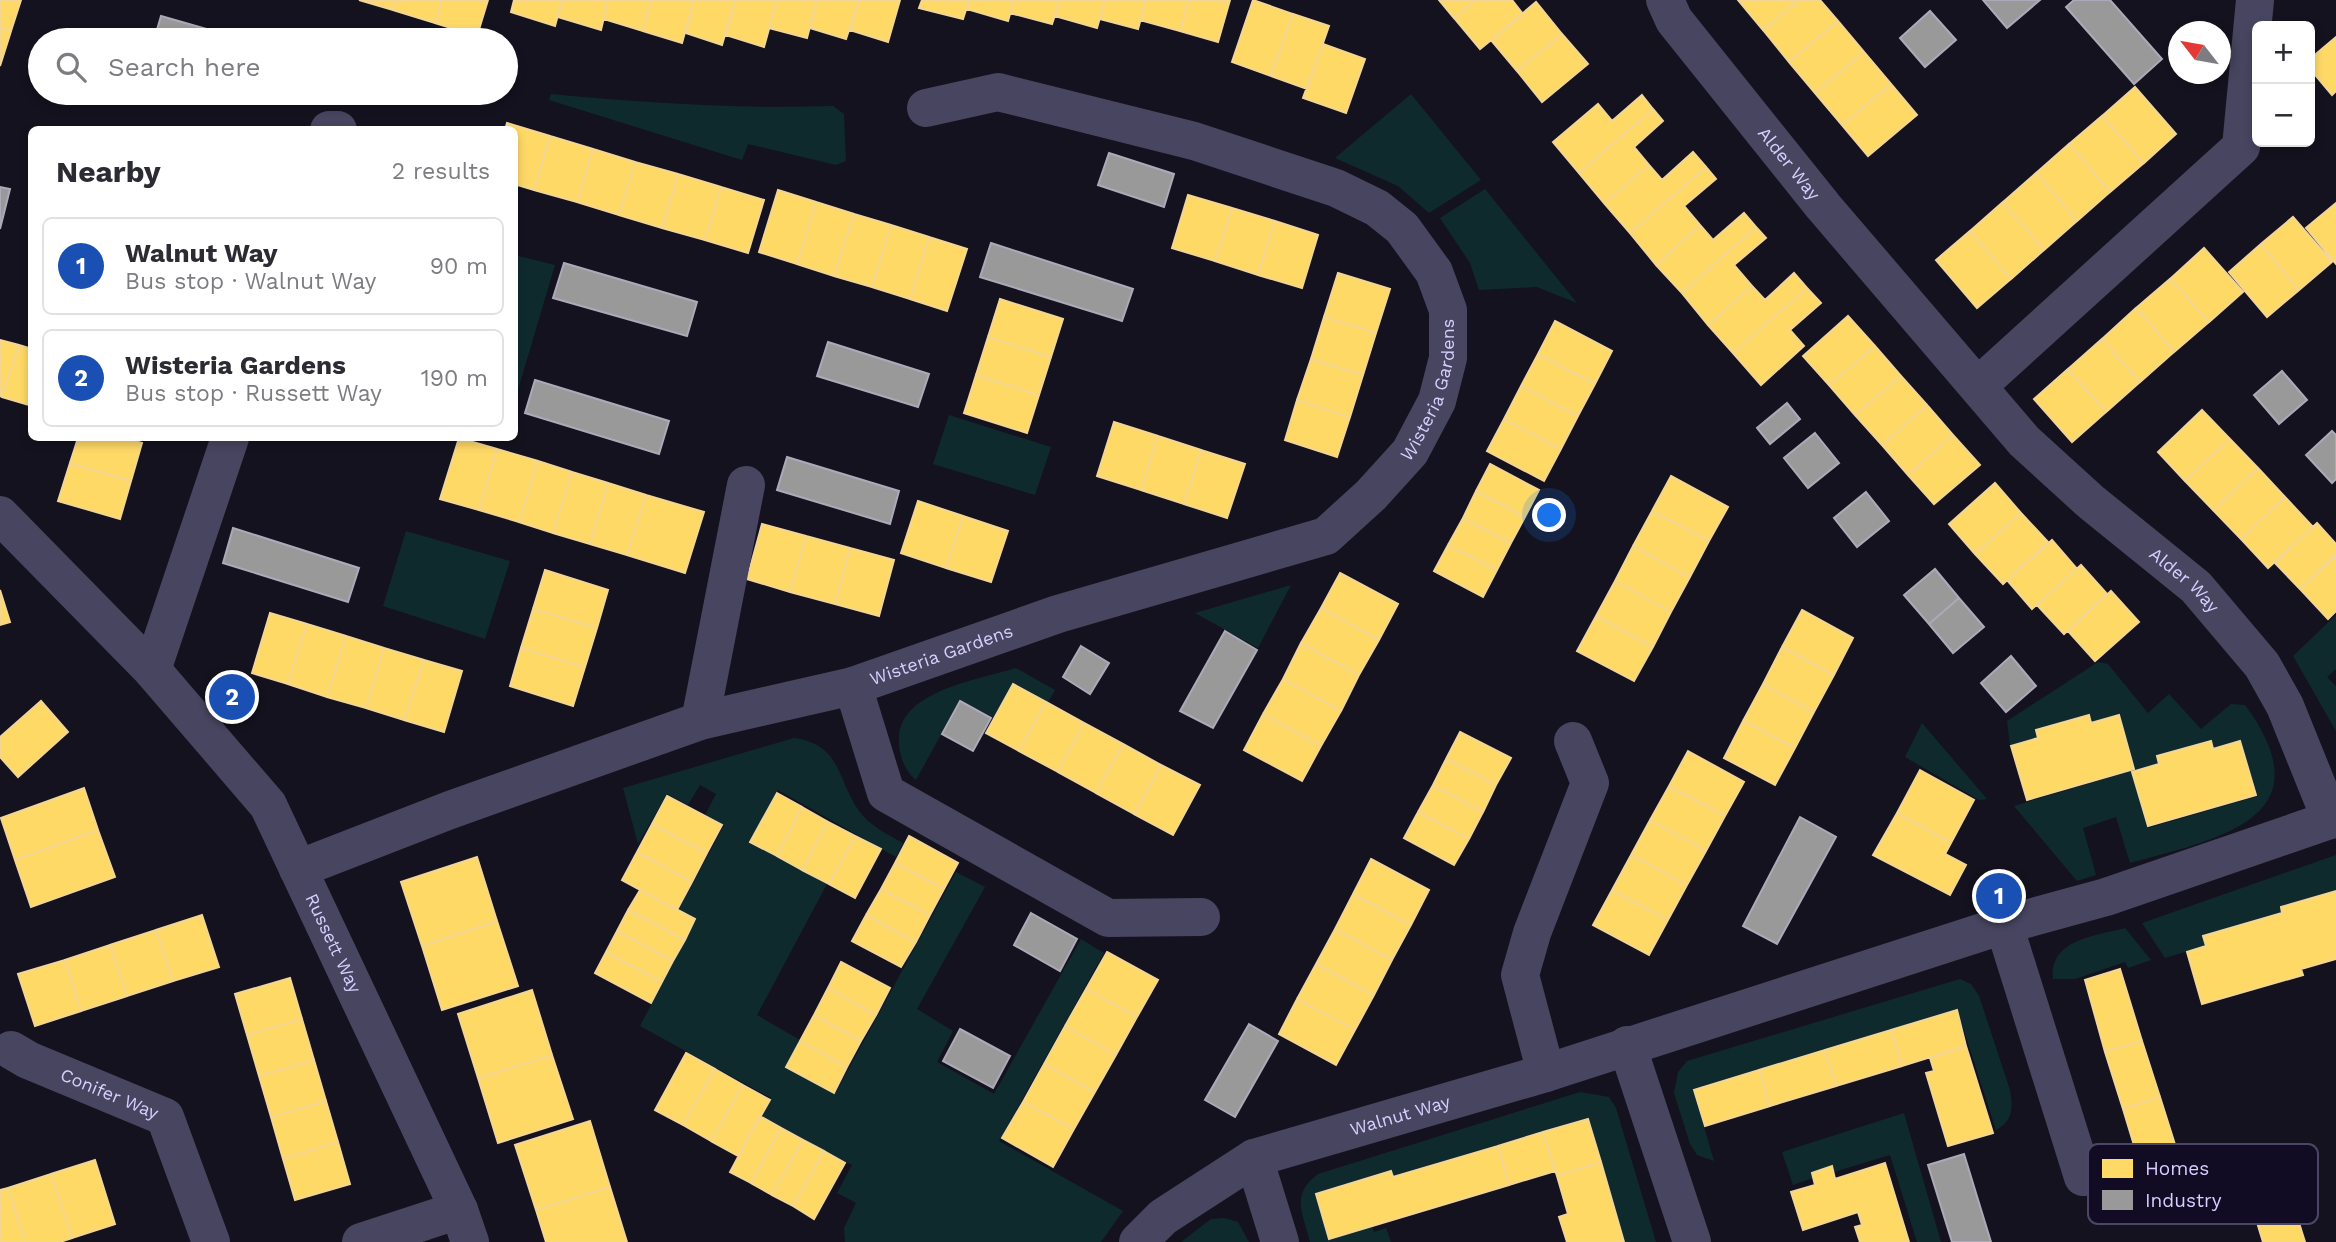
<!DOCTYPE html>
<html lang="en">
<head>
<meta charset="utf-8">
<style>
	:root { --surface:#fff; --page:#f2f2f3; --text:#2b2b33; --muted:#7c7c81; --line:#e1e1e2; --accent:#0f766e }
	body { margin:0; font-family:"Work Sans",sans-serif; background:var(--page); color:var(--text) }
	.controls { position:absolute; right:21px; top:21px; display:grid; overflow:hidden; border-radius:10px; box-shadow:0 4px 10px #0003 }
	.controls button { width:63px; height:63px; display:grid; place-items:center; padding:0; border:0; border-bottom:2px solid var(--line); background:var(--surface); color:var(--text); font:35px sans-serif }
	.compass { position:absolute; left:2168px; top:21px; width:63px; height:63px; border-radius:50%; background:var(--surface); box-shadow:0 4px 10px #0003; rotate:301deg }
	.you { position:absolute; left:1550px; top:516px; width:24px; height:24px; margin:-18px; border:5px solid #fff; border-radius:50%; background:#1a73e8; box-shadow:0 0 0 10px #1a73e833 }
	.badge { display:grid; place-items:center; width:46px; height:46px; border-radius:50%; background:var(--accent); color:#fff; font-size:23px; font-weight:700 }
	.pin { position:absolute; translate:-50% -50%; border:4px solid #fff; box-shadow:0 2px 7px #0006 }
	.list { margin:0; padding:0; list-style:none }
	h2 { display:flex; justify-content:space-between; align-items:center; height:91px; margin:0; padding:0 28px; font-size:30px }
	h2 small { font-size:23px; font-weight:400; color:var(--muted) }
	.list li { display:grid; grid-template-columns:46px 1fr auto; gap:21px; align-items:center; box-sizing:border-box; height:98px; margin:0 14px 14px; padding:0 14px; border:2px solid var(--line); border-radius:10px }
	.list b { display:block; font-size:26px; white-space:nowrap }
	.list p { margin:0; font-size:23px; white-space:nowrap; color:var(--muted) }
	.list em { font-size:23px; font-style:normal; color:var(--muted) }
	.icon { flex:none; width:38px; height:38px; fill:none; stroke:currentColor; stroke-width:2; stroke-linecap:round; stroke-linejoin:round }
	.map { position:relative; flex:none; width:2336px; height:1242px; overflow:hidden }
	.search { position:absolute; background:var(--surface); box-shadow:0 4px 10px #0003; left:28px; top:28px; width:490px; height:77px; display:flex; align-items:center; gap:18px; box-sizing:border-box; padding:0 24px; border-radius:38px; color:var(--muted); font-size:26px }
	.panel { position:absolute; background:var(--surface); box-shadow:0 4px 10px #0003; left:28px; top:126px; width:490px; height:315px; border-radius:10px }
	.map>svg:first-child { display:block }
</style>
</head>
<body>
<div class="map">
<svg width="2336" height="1242" viewBox="0 0 2336 1242">
	<rect width="100%" height="100%" fill="#14121e"/>
	<path fill="#0f2a2d" d="M551 94C645 103 738 109 833 106L844 114 846 161 836 165 748 144 742 160 549 100Z
		M1411 94 1481 180 1429 213 1398 186 1335 158Z
		M1485 189 1577 303 1537 287 1479 290 1470 263 1440 218Z
		M515 255 555 265 515 400 514 255Z
		M949 415 1051 447 1035 495 933 464Z
		M406 531 510 561 485 639 383 606Z
		M1291 585 1258 648 1195 613Z
		M2336 615V669L2327 677 2336 686V731L2293 656Z
		M2098 662 2108 664 2148 713 2169 694 2201 729 2231 704 2245 705C2329 819 2217 839 2130 863L2116 817 2083 828 2096 875 2077 881 2014 806 2131 771 2148 828 2258 796 2240 741 2213 749 2211 741 2158 756 2159 764 2136 771 2119 714 2092 722 2089 714 2036 729 2037 738 2010 745 2007 721Z
		M1016 668 1055 690 1048 702 1014 683 993 717 960 700 916 780C905 771 899 756 899 741 897 691 978 680 1016 668Z
		M1922 723 1987 799 1979 800 1905 757Z
		M794 738C842 745 836 778 859 811 870 826 887 834 903 843L896 857 778 790 751 840 828 882 757 1015 800 1040 786 1065 836 1092 956 872 985 887 917 1009 953 1031 937 1062 994 1094 1081 939 1104 953 999 1141 1123 1211 1101 1242H845L844 1228 856 1203 837 1193 852 1165 761 1118 771 1098 640 1026 696 919 679 909 724 825 705 815 716 794 700 785 688 805 667 794 638 844 623 788Z
		M2336 855V890L2281 907V913L2203 936 2205 946 2165 958 2142 923Z
		M2125 928 2151 960 2128 968 2125 962 2075 979H2053C2049 939 2096 936 2125 928Z
		M1960 979 1971 984 1979 996 2010 1090C2013 1108 2013 1121 1996 1130L1957 1009 1693 1089 1714 1161 1697 1155 1690 1144 1674 1093 1678 1072 1687 1061Z
		M1580 1092 1609 1097 1616 1108 1656 1242H1625L1588 1118 1393 1176 1391 1171 1316 1194 1329 1239 1372 1227 1374 1232 1386 1228 1391 1242H1310C1303 1213 1290 1195 1318 1174Z
		M1904 1113 1941 1242H1917L1890 1155 1834 1172 1832 1166 1812 1172 1813 1178 1793 1185 1782 1152Z
		M1224 1218 1238 1222 1249 1242H1181L1211 1219Z"/>
	<path fill="#ffd966" stroke="#f3d694" stroke-width="2" d="M0 0H21L11 31 0 27Z
		M359 0H396L393 10Z
		M396 0H442L435 23 393 10Z
		M442 0H488L477 36 435 23Z
		M514 0H562L555 26 511 12Z
		M562 0H608L601 30 558 17Z
		M608 0H651L643 31 604 19Z
		M651 0H694L682 43 643 31Z
		M694 0H735L722 45 686 33Z
		M735 0H777L764 47 726 35Z
		M777 0H817L807 38 769 28Z
		M817 0H859L846 39 810 28Z
		M859 0H900L888 42 850 30Z
		M922 0H969L963 19 919 8Z
		M969 0H1014L1008 21 967 9Z
		M1014 0H1060L1052 24 1010 13Z
		M1060 0H1105L1097 28 1055 16Z
		M1105 0H1146L1138 29 1100 19Z
		M1146 0H1189L1180 31 1140 20Z
		M1189 0H1230L1218 42 1180 31Z
		M1253 0 1293 14 1271 76 1232 62Z
		M1439 0H1476L1454 18Z
		M1476 0H1512L1523 14 1480 49 1454 18Z
		M1738 0H1799L1763 30Z
		M1799 0H1820L1838 21 1789 62 1763 30Z
		M1536 2 1562 34 1517 71 1491 40Z
		M1293 14 1329 26 1307 89 1271 76Z
		M1838 21 1864 52 1815 93 1789 62Z
		M0 27 11 31 0 66Z
		M1562 34 1588 64 1542 102 1517 71Z
		M2336 37V91L2332 95 2310 69V59Z
		M1323 44 1365 59 1346 113 1303 98Z
		M1864 52 1891 84 1842 125 1815 93Z
		M1891 84 1917 115 1868 156 1842 125Z
		M2135 87 2176 134 2144 163 2102 116Z
		M1642 95 1653 109 1579 173 1553 142 1598 104 1612 121Z
		M1653 109 1663 121 1634 147 1649 165 1604 203 1579 173Z
		M2102 116 2144 163 2110 192 2069 144Z
		M507 123 550 136 534 190 514 184V130H505Z
		M550 136 593 149 577 202 534 190Z
		M2069 144 2110 192 2077 221 2036 173Z
		M593 149 635 162 619 215 577 202Z
		M1693 152 1706 167 1630 233 1604 203 1649 165 1662 180Z
		M635 162 678 174 662 228 619 215Z
		M1706 167 1716 179 1684 206 1700 225 1656 265 1630 233Z
		M2036 173 2077 221 2044 250 2003 202Z
		M678 174 721 187 705 240 662 228Z
		M721 187 764 200 748 253 705 240Z
		M778 190 816 202 797 264 759 252Z
		M1188 195 1232 208 1215 261 1172 248Z
		M816 202 854 214 834 276 797 264Z
		M2003 202 2044 250 2011 279 1970 231Z
		M2336 203V264L2306 228Z
		M1232 208 1275 221 1258 275 1215 261Z
		M1744 213 1756 227 1682 293 1656 265 1700 225 1713 240Z
		M854 214 891 225 872 287 834 276Z
		M2293 217 2332 262 2299 290 2261 244Z
		M1275 221 1318 235 1302 288 1258 275Z
		M891 225 929 237 910 299 872 287Z
		M1756 227 1766 238 1734 265 1752 286 1708 325 1682 293Z
		M1970 231 2011 279 1977 308 1936 260Z
		M929 237 967 249 947 311 910 299Z
		M2261 244 2299 290 2267 317 2229 272Z
		M2204 248 2243 292 2209 322 2170 279Z
		M1338 273 1390 289 1376 333 1324 317Z
		M1794 273 1807 288 1733 353 1708 325 1752 286 1765 300Z
		M2170 279 2209 322 2174 352 2136 308Z
		M1807 288 1821 303 1790 330 1804 346 1761 385 1733 353Z
		M1000 299 1063 319 1051 357 988 337Z
		M2136 308 2174 352 2140 382 2102 339Z
		M1848 316 1875 346 1829 385 1803 356Z
		M1324 317 1376 333 1363 375 1311 359Z
		M1555 321 1612 351 1595 384 1538 354Z
		M988 337 1051 357 1039 395 976 375Z
		M2102 339 2140 382 2106 412 2068 369Z
		M0 340 19 345 2 397 0 396Z
		M19 345 32 349V406L2 397Z
		M1875 346 1901 376 1855 415 1829 385Z
		M1538 354 1595 384 1578 416 1521 386Z
		M1311 359 1363 375 1350 417 1297 400Z
		M2068 369 2106 412 2072 442 2034 399Z
		M976 375 1039 395 1027 433 964 413Z
		M1901 376 1927 405 1882 445 1855 415Z
		M1521 386 1578 416 1561 449 1504 419Z
		M1297 400 1350 417 1337 457 1285 440Z
		M1927 405 1953 435 1908 475 1882 445Z
		M2202 410 2230 439 2185 481 2158 452Z
		M1504 419 1561 449 1544 481 1487 451Z
		M1114 422 1158 436 1141 490 1097 476Z
		M1953 435 1980 465 1934 504 1908 475Z
		M1158 436 1201 450 1184 504 1141 490Z
		M78 438H123L142 443 131 481 70 463Z
		M459 438 497 449 479 510 440 499Z
		M2230 439 2258 468 2213 510 2185 481Z
		M497 449 538 461 519 522 479 510Z
		M1201 450 1245 464 1227 518 1184 504Z
		M538 461 572 472 553 533 519 522Z
		M70 463 131 481 120 519 58 501Z
		M1490 464 1539 490 1525 517 1476 491Z
		M2258 468 2285 497 2241 539 2213 510Z
		M572 472 608 483 590 544 553 533Z
		M1671 476 1728 507 1709 541 1652 511Z
		M608 483 646 495 627 555 590 544Z
		M1995 483 2021 513 1975 554 1949 524Z
		M1476 491 1525 517 1511 543 1463 518Z
		M646 495 704 512 685 573 627 555Z
		M2285 497 2313 527 2268 568 2241 539Z
		M918 501 963 516 946 568 901 553Z
		M1652 511 1709 541 1690 577 1633 546Z
		M2021 513 2048 542 2003 584 1975 554Z
		M963 516 1008 531 991 582 946 568Z
		M1463 518 1511 543 1497 570 1448 545Z
		M2317 523 2336 544V554L2300 589 2275 563Z
		M762 524 806 536 790 592 747 579Z
		M806 536 850 548 835 604 790 592Z
		M2052 540 2077 569 2032 609 2007 580Z
		M1448 545 1497 570 1483 597 1434 571Z
		M1633 546 1690 577 1671 612 1615 581Z
		M850 548 894 560 879 616 835 604Z
		M2336 556V611L2328 619 2300 589Z
		M2081 565 2107 594 2064 634 2037 605Z
		M545 570 608 590 597 628 533 609Z
		M1340 573 1398 604 1379 640 1321 608Z
		M1615 581 1671 612 1653 647 1596 616Z
		M0 590 10 622 0 625Z
		M2111 591 2139 622 2095 661 2068 631Z
		M1321 608 1379 640 1359 675 1301 643Z
		M533 609 597 628 585 667 521 648Z
		M1802 610 1853 638 1834 675 1782 647Z
		M270 613 307 624 288 684 252 673Z
		M1596 616 1653 647 1634 681 1577 651Z
		M307 624 346 636 327 697 288 684Z
		M346 636 384 648 366 708 327 697Z
		M1301 643 1359 675 1341 711 1283 679Z
		M1782 647 1834 675 1814 712 1763 684Z
		M384 648 424 660 404 720 366 708Z
		M521 648 585 667 573 706 510 686Z
		M424 660 462 671 444 732 404 720Z
		M1283 679 1341 711 1321 746 1263 714Z
		M1013 684 1046 702 1019 751 986 733Z
		M1763 684 1814 712 1795 748 1743 721Z
		M41 701 68 732 18 777 0 757V737Z
		M1046 702 1084 723 1058 772 1019 751Z
		M1263 714 1321 746 1302 781 1244 750Z
		M2089 715 2091 723 2119 715 2134 769 2027 800 2011 746 2038 738 2036 730Z
		M1743 721 1795 748 1775 785 1724 758Z
		M1084 723 1123 744 1096 793 1058 772Z
		M1460 732 1511 758 1496 785 1446 759Z
		M2211 741 2213 749 2240 741 2256 795 2148 826 2132 772 2159 764 2157 756Z
		M1123 744 1161 765 1134 814 1096 793Z
		M1688 751 1744 782 1725 816 1669 786Z
		M1446 759 1496 785 1483 812 1433 785Z
		M1161 765 1200 785 1173 835 1134 814Z
		M1920 770 1974 800 1951 843 1897 813Z
		M1433 785 1483 812 1469 839 1418 812Z
		M1669 786 1725 816 1706 851 1650 820Z
		M84 788 98 830 15 860 1 818Z
		M777 793 802 807 777 856 750 842Z
		M667 796 722 825 707 853 652 824Z
		M802 807 828 822 802 870 777 856Z
		M1418 812 1469 839 1454 865 1404 838Z
		M1897 813 1951 843 1945 854 1966 865 1950 895 1873 855Z
		M1650 820 1706 851 1687 885 1631 855Z
		M828 822 855 836 829 884 802 870Z
		M652 824 707 853 692 882 637 852Z
		M98 830 115 877 31 907 15 860Z
		M855 836 881 849 855 898 829 884Z
		M909 836 958 863 944 889 895 863Z
		M637 852 692 882 677 910 622 880Z
		M1631 855 1687 885 1668 920 1612 890Z
		M477 857 497 921 422 946 401 882Z
		M1371 859 1429 890 1411 925 1353 894Z
		M895 863 944 889 930 915 881 889Z
		M881 889 930 915 916 942 866 915Z
		M640 890 695 919 685 940 628 910Z
		M1612 890 1668 920 1649 955 1593 925Z
		M2336 891V959L2301 969 2303 975 2202 1004 2187 952 2206 946 2203 936 2282 913 2281 907Z
		M1353 894 1411 925 1392 960 1335 929Z
		M628 910 685 940 673 961 617 931Z
		M202 915 219 967 173 981 156 930Z
		M866 915 916 942 901 967 852 941Z
		M497 921 518 986 442 1010 422 946Z
		M1335 929 1392 960 1374 995 1316 964Z
		M156 930 173 981 127 996 110 945Z
		M617 931 673 961 662 982 606 952Z
		M110 945 127 996 81 1011 65 960Z
		M606 952 662 982 651 1003 595 973Z
		M1107 952 1158 980 1137 1017 1086 989Z
		M65 960 81 1011 35 1026 18 974Z
		M841 962 890 988 876 1015 828 988Z
		M1316 964 1374 995 1355 1030 1297 999Z
		M2120 969 2142 1041 2105 1052 2085 980Z
		M290 978 302 1019 247 1035 235 994Z
		M828 988 876 1015 861 1041 814 1015Z
		M1086 989 1137 1017 1116 1055 1065 1026Z
		M532 990 552 1055 478 1078 458 1014Z
		M1297 999 1355 1030 1336 1065 1279 1034Z
		M1957 1010 1966 1046 1902 1066 1891 1030Z
		M814 1015 861 1041 847 1067 800 1041Z
		M302 1019 314 1060 259 1076 247 1035Z
		M1065 1026 1116 1055 1095 1092 1044 1064Z
		M1891 1030 1902 1066 1836 1086 1825 1050Z
		M800 1041 847 1067 834 1093 786 1067Z
		M2142 1041 2160 1097 2123 1109 2105 1052Z
		M1966 1046 1993 1133 1948 1146 1926 1073 1934 1071 1930 1058Z
		M1825 1050 1836 1086 1770 1106 1759 1070Z
		M686 1053 715 1069 683 1125 655 1110Z
		M552 1055 573 1119 498 1143 478 1078Z
		M314 1060 326 1101 271 1117 259 1076Z
		M1044 1064 1095 1092 1074 1129 1023 1102Z
		M715 1069 743 1085 711 1141 683 1125Z
		M1759 1070 1770 1106 1705 1126 1694 1090Z
		M743 1085 770 1100 738 1156 711 1141Z
		M2160 1097 2178 1154 2140 1165 2123 1109Z
		M326 1101 338 1142 283 1159 271 1117Z
		M1023 1102 1074 1129 1053 1167 1002 1138Z
		M760 1116 781 1128 751 1183 730 1172Z
		M1588 1119 1601 1162 1557 1176 1543 1132Z
		M590 1121 610 1187 536 1210 515 1145Z
		M781 1128 803 1140 772 1195 751 1183Z
		M1543 1132 1555 1171 1509 1185 1498 1146Z
		M803 1140 824 1151 793 1206 772 1195Z
		M338 1142 350 1184 295 1200 283 1159Z
		M1498 1146 1509 1185 1329 1239 1316 1194 1391 1171 1393 1177Z
		M824 1151 845 1163 814 1219 793 1206Z
		M95 1160 115 1224 72 1238 51 1174Z
		M1601 1162 1624 1242H1567L1559 1217 1568 1214 1557 1176Z
		M1885 1163 1909 1242H1860L1855 1227 1862 1225 1858 1212 1803 1230 1791 1192 1815 1185 1812 1173 1832 1166 1835 1179Z
		M51 1174 72 1238 60 1242H25L8 1188Z
		M610 1187 627 1242H546L536 1210Z
		M8 1188 25 1242H0V1190Z
		M2290 1194 2305 1242H2263L2252 1206Z"/>
	<path fill="#999" stroke="#aca9b8" stroke-width="2" d="M1983 0H2040L2007 28Z
		M2074 0H2110L2162 59 2134 84 2066 7Z
		M1930 11 1956 40 1925 67 1900 38Z
		M161 16 245 40H154Z
		M1109 153 1174 174 1164 207 1098 185Z
		M0 187 10 189 0 229Z
		M991 243 1133 289 1122 321 980 277Z
		M564 263 697 302 687 336 553 298Z
		M828 342 929 374 918 407 817 376Z
		M2282 371 2307 400 2279 424 2254 395Z
		M535 380 669 421 659 454 525 413Z
		M1787 403 1800 419 1770 444 1757 428Z
		M2332 431 2336 435V479L2332 483 2306 455Z
		M1815 433 1839 463 1808 488 1784 458Z
		M787 457 899 491 890 524 777 490Z
		M1866 492 1889 521 1857 547 1834 518Z
		M233 528 359 568 348 602 223 563Z
		M1935 569 1959 598 1929 624 1904 595Z
		M1959 598 1984 627 1953 653 1929 624Z
		M1225 631 1257 650 1213 728 1180 711Z
		M1081 646 1109 663 1090 694 1063 677Z
		M2011 656 2036 686 2006 712 1981 683Z
		M960 701 991 718 973 751 942 734Z
		M1800 817 1836 837 1777 944 1743 926Z
		M1031 913 1077 939 1060 971 1014 945Z
		M1249 1024 1278 1041 1235 1117 1205 1100Z
		M960 1029 1010 1056 993 1088 943 1061Z
		M1964 1154 1991 1242H1952L1928 1165Z"/>
	<g fill="none" stroke-linecap="round" stroke-linejoin="round">
		<g stroke="#484560" stroke-width="38">
			<path id="s1" d="M1665 0 1674 20 1823 206 2024 441 2091 502 2196 587 2262 665 2285 706 2331 820"/>
			<path d="M329 130H338"/>
			<path d="M1978 386 2241 147 2255 0"/>
			<path id="s2" d="M0 515 152 670 268 805 459 1210 470 1242"/>
			<path d="M152 670 230 438"/>
			<path d="M853 686 886 793 1108 918 1201 917"/>
			<path d="M700 721 746 485"/>
			<path id="s3" d="M298 869 450 810 700 721 853 686 1058 614 1326 536 1371 495 1410 452 1437 401 1448 358V310L1434 272 1402 228 1377 208 1336 188 1194 141 998 92 926 108"/>
			<path d="M2004 925 2083 1177"/>
			<path d="M1627 1045 1692 1242"/>
			<path id="s4" d="M11 1050 28 1060 165 1117 211 1242"/>
			<path d="M1546 1073 1520 975 1532 933 1590 783 1573 741"/>
			<path d="M1254 1158 1280 1242"/>
			<path d="M361 1242 459 1210"/>
			<path id="s5" d="M1138 1242 1163 1217 1254 1158 1546 1073 2004 925 2106 897 2336 818"/>
		</g>
	</g>
	<g text-anchor="middle" stroke-width="7" stroke-linejoin="round" paint-order="stroke">
		<g font-size="18" fill="#d7cfff" stroke="#110c24">
			<text dy="6" stroke="none"><textPath href="#s1" startOffset="206">Alder Way</textPath></text>
			<text dy="6" stroke="none"><textPath href="#s3" startOffset="1267">Wisteria Gardens</textPath></text>
			<text dy="6" stroke="none"><textPath href="#s1" startOffset="782">Alder Way</textPath></text>
			<text dy="6" stroke="none"><textPath href="#s3" startOffset="679">Wisteria Gardens</textPath></text>
			<text dy="6" stroke="none"><textPath href="#s2" startOffset="548">Russett Way</textPath></text>
			<text dy="6" stroke="none"><textPath href="#s4" startOffset="108">Conifer Way</textPath></text>
			<text dy="6" stroke="none"><textPath href="#s5" startOffset="296">Walnut Way</textPath></text>
		</g>
	</g>
	<rect x="2088" y="1144" width="230" height="80" rx="10" fill="#110c24" stroke="#4c4666" stroke-width="2"/>
	<rect x="2102" y="1159" width="31" height="19" fill="#ffd966"/>
	<rect x="2102" y="1190" width="31" height="20" fill="#999"/>
	<g font-size="19" fill="#d7cfff">
		<text x="2145" y="1175">Homes</text>
		<text x="2145" y="1207">Industry</text>
	</g>
</svg>
<div class="controls">
<button>+</button>
<button>−</button>
</div>
<svg class="compass" viewBox="-18 -18 36 36"><path d="M0-13l5 13h-10z" fill="#e53935"/><path d="M0 13l5-13h-10z" fill="#7c7c81"/></svg>
<div class="you"></div>
<div class="pin badge" style="left:1999px;top:896px;background:#1a4fb4">1</div>
<div class="pin badge" style="left:232px;top:697px;background:#1a4fb4">2</div>
<div class="search"><svg class="icon" aria-label="search" viewBox="0 0 24 24"><circle cx="10" cy="10" r="6"/><path d="M15 15l6 6"/></svg>Search here</div>
<section class="panel">
<h2>Nearby<small>2 results</small></h2>
<ul class="list">
<li><span class="badge" style="background:#1a4fb4">1</span><div><b>Walnut Way</b><p>Bus stop · Walnut Way</p></div><em>90 m</em></li>
<li><span class="badge" style="background:#1a4fb4">2</span><div><b>Wisteria Gardens</b><p>Bus stop · Russett Way</p></div><em>190 m</em></li>
</ul>
</section>
</div>
</body>
</html>
